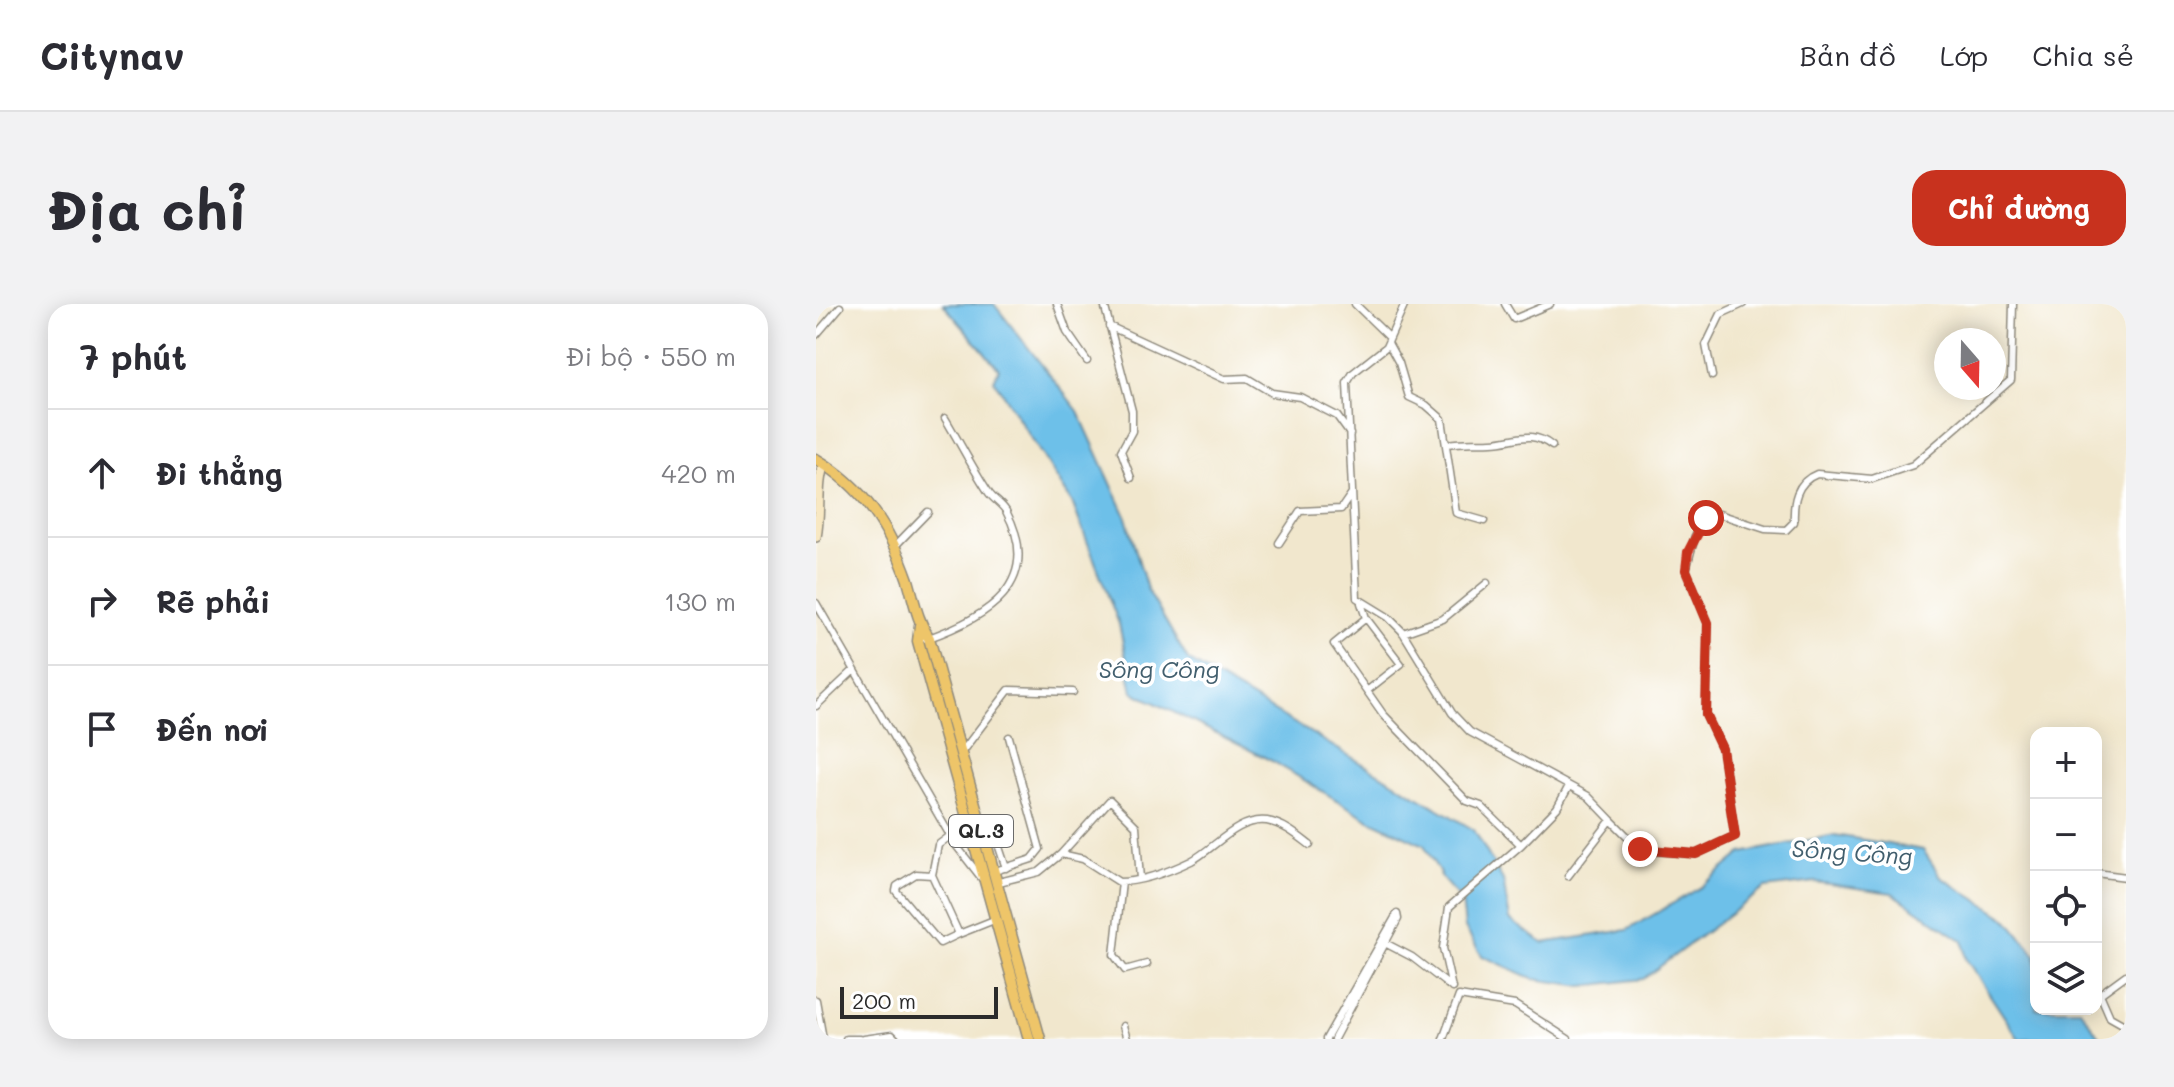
<!DOCTYPE html>
<html lang="vi">
<head>
<meta charset="utf-8">
<style>
	:root { --surface:#fff; --page:#f2f2f3; --text:#2b2b33; --muted:#7c7c81; --line:#e1e1e2; --accent:#c8321e }
	body { margin:0; font-family:Mali,sans-serif; background:var(--page); color:var(--text) }
	.controls { position:absolute; right:24px; bottom:24px; display:grid; overflow:hidden; border-radius:16px; box-shadow:0 4px 20px #0003 }
	.controls button { width:72px; height:72px; display:grid; place-items:center; padding:0; border:0; border-bottom:2px solid var(--line); background:var(--surface); color:var(--text); font:40px sans-serif }
	.compass { position:absolute; left:1118px; top:24px; width:72px; height:72px; border-radius:50%; background:var(--surface); box-shadow:0 4px 20px #0003; rotate:160deg }
	.scale { position:absolute; left:24px; bottom:20px; width:158px; box-sizing:border-box; padding-left:8px; border:4px solid #2b2b2b; border-top:0; font-size:22px; line-height:28px; white-space:nowrap; color:#2b2b2b; -webkit-text-stroke:6px #fff; paint-order:stroke }
	.stop { position:absolute; width:24px; height:24px; margin:-18px; border:6px solid #c8321e; border-radius:50%; background:#fff }
	.stop.end { background:#c8321e; border-color:#fff; box-shadow:0 2px 8px #0008 }
	.list { margin:0; padding:0; list-style:none }
	h2 { display:flex; justify-content:space-between; align-items:center; height:104px; margin:0; padding:0 32px; font-size:34px }
	h2 small { font-size:26px; font-weight:400; color:var(--muted) }
	.list li { display:grid; grid-template-columns:52px 1fr auto; gap:24px; align-items:center; box-sizing:border-box; height:128px; padding:0 32px; border-top:2px solid var(--line) }
	.list b { display:block; font-size:30px; white-space:nowrap }
	.list em { font-size:26px; font-style:normal; color:var(--muted) }
	.icon { flex:none; width:44px; height:44px; fill:none; stroke:currentColor; stroke-width:2; stroke-linecap:round; stroke-linejoin:round }
	.map { position:relative; flex:none; width:1310px; height:735px; overflow:hidden; border-radius:24px }
	header { display:flex; align-items:center; gap:48px; box-sizing:border-box; height:112px; padding:0 40px; background:var(--surface); border-bottom:2px solid var(--line) }
	header strong { font-size:38px }
	nav { display:flex; gap:44px; margin-inline-start:auto; font-size:28px }
	.intro { display:flex; align-items:center; justify-content:space-between; box-sizing:border-box; height:192px; padding:0 48px }
	h1 { margin:0; font-size:56px }
	.button { padding:20px 36px; border-radius:24px; background:var(--accent); color:#fff; font-size:28px; font-weight:700 }
	main { display:flex; gap:48px; padding:0 48px }
	aside { flex:1; background:var(--surface); border-radius:24px; box-shadow:0 4px 20px #0003 }
	.map>svg:first-child { display:block }
</style>
</head>
<body>
<header>
<strong>Citynav</strong>
<nav><a>Bản đồ</a><a>Lớp</a><a>Chia sẻ</a></nav>
</header>
<div class="intro"><h1>Địa chỉ</h1><a class="button">Chỉ đường</a></div>
<main>
<aside>
<h2>7 phút<small>Đi bộ · 550 m</small></h2>
<ul class="list">
<li><svg class="icon" aria-label="ahead" viewBox="0 0 24 24"><path d="M12 20V5M6 11l6-6 6 6"/></svg><div><b>Đi thẳng</b></div><em>420 m</em></li>
<li><svg class="icon" aria-label="right" viewBox="0 0 24 24"><path d="M7 20v-9h11M14 6l5 5-5 5"/></svg><div><b>Rẽ phải</b></div><em>130 m</em></li>
<li><svg class="icon" aria-label="arrive" viewBox="0 0 24 24"><path d="M6 21V4h12l-3 4 3 4H6"/></svg><div><b>Đến nơi</b></div></li>
</ul>
</aside>
<div class="map">
<svg width="1310" height="735" viewBox="0 0 1310 735">
	<rect width="100%" height="100%" fill="#fff"/>
	<filter id="ink" filterUnits="userSpaceOnUse"><feTurbulence type="fractalNoise" baseFrequency=".0125" numOctaves="2"/><feDisplacementMap in="SourceGraphic" scale="16" xChannelSelector="R" yChannelSelector="G"/><feConvolveMatrix kernelMatrix="1 2 1 2 8 2 1 2 1" color-interpolation-filters="sRGB"/></filter>
	<filter id="wash" filterUnits="userSpaceOnUse"><feTurbulence type="fractalNoise" baseFrequency=".006" numOctaves="4" result="noise"/><feDisplacementMap in="SourceGraphic" scale="32" xChannelSelector="R" yChannelSelector="G"/><feGaussianBlur stdDeviation="1.8" result="paint"/><feColorMatrix in="noise" values="0 0 0 0 0 0 0 0 0 0 0 0 0 0 0 0 0 1.4 0 .05"/><feComposite in="paint" operator="in"/></filter>
	<g filter="url(#wash)">
		<rect width="100%" height="100%" fill="#f1e7cd"/>
		<path fill="#6dc0e9" stroke="#4c768a" stroke-width="2" d="M127 0H178L262 107 309 210 331 285 372 356 658 526 687 576 694 616 727 639 811 626 885 583 926 549 1019 531 1107 546 1125 573 1191 615 1220 651V705H1264L1285 735H1203L1150 655 1147 637 1076 589 999 578 949 584 827 675 767 682 718 675 666 652 649 624 646 597 628 577 608 541 552 515 458 458 317 388 303 320 256 198 178 76 183 65Z"/>
	</g>
	<g filter="url(#ink)">
		<g fill="none" stroke-linecap="round" stroke-linejoin="round">
			<g stroke="#8e897c" stroke-width="9">
				<path id="minor" d="M241 0 251 28 271 57
					M288 0 316 107V127L305 147 315 174
					M539 0 574 34
					M589 0 570 43 537 69 531 79 541 294 572 313 586 327 636 409 654 428 772 492 795 516 752 572
					M689 0 698 15 734 0
					M0 1H1
					M293 22 408 75 431 74 456 89 484 93 521 112 534 130
					M0 31 24 3
					M572 39 583 59 593 93 610 101 626 115 640 209 668 217
					M896 72 890 41 905 10 927 0
					M632 140C648 137 661 139 676 138 700 137 714 125 736 142
					M463 239 484 207 525 205 536 189
					M79 242 112 208
					M0 299 139 540 167 576
					M545 299 550 314 518 340 567 410 651 497 665 502 705 541 741 504 753 482
					M550 314 585 360 552 386
					M587 329 627 315 671 279
					M110 335C170 314 229 280 190 207 186 200 178 196 173 189 157 165 144 139 129 114
					M0 402 38 366
					M145 449 193 386 257 388
					M795 516 824 545 837 547 880 550 919 532 906 445 890 411 892 319 870 266 879 232 897 208 949 225 970 226 978 218C977 198 980 178 1001 170L1056 175 1097 161 1195 76 1197 0
					M175 519 190 564
					M245 550 294 496 320 522 324 575
					M176 568 216 555 224 545 193 433
					M1280 569 1310 573
					M116 571 100 570 81 582 80 587 124 639 143 630 116 571 122 541 134 532
					M306 578 298 651 309 666 331 660
					M179 579 223 568 245 550 267 555 303 578C326 578 354 567 375 557 398 545 422 513 451 517 468 520 481 531 494 541
					M143 630 178 616
					M569 639 596 653 635 683
					M1310 671 1284 690 1294 713 1310 722
					M636 684 627 644 633 603 705 541
					M0 696 7 735
					M307 722 311 735
					M30 735H44
					M48 735 76 731 80 735
					M510 735 581 610 582 615 518 735
					M627 735 643 692 699 701 752 735"/>
			</g>
			<g stroke="#8e897c" stroke-width="12">
				<path id="secondary" d="M0 233C5 209 0 180 8 160"/>
			</g>
			<g stroke="#8e897c" stroke-width="13">
				<path id="trunk" d="M0 155C48 183 74 224 92 276 98 296 101 316 113 334L224 735
					M104 321 102 337 213 735"/>
			</g>
			<use href="#minor" stroke="#fff" stroke-width="6"/>
			<use href="#secondary" stroke="#f8e8c3" stroke-width="9"/>
			<use href="#trunk" stroke="#eec569" stroke-width="10"/>
		</g>
	</g>
	<g fill="none" stroke-linecap="round" stroke-linejoin="round" filter="url(#ink)">
		<path stroke="#c8321e" stroke-width="10" d="M824 545 880 550 919 532 906 445 890 411 892 319 870 266 872 248 890 214"/>
	</g>
	<g text-anchor="middle" stroke-width="7" stroke-linejoin="round" paint-order="stroke">
		<rect fill="#fff" stroke="#6b6b6b" stroke-width="2" x="133" y="511" width="64" height="32" rx="6"/>
		<g font-size="20" font-weight="bold" fill="#2b2b2b">
			<text x="165" y="534">QL.3</text>
		</g>
		<g font-size="24" font-style="italic" fill="#425f6e" stroke="#fff">
			<text x="343" y="374">Sông Công</text>
			<text transform="translate(1036 549) rotate(4)" y="8">Sông Công</text>
		</g>
	</g>
</svg>
<div class="controls">
<button>+</button>
<button>−</button>
<button><svg class="icon" aria-label="locate" viewBox="0 0 24 24"><circle cx="12" cy="12" r="6"/><path d="M12 2v4M12 18v4M2 12h4M18 12h4"/></svg></button>
<button><svg class="icon" aria-label="layers" viewBox="0 0 24 24"><path d="M12 4l9 5-9 5-9-5zM3 14l9 5 9-5"/></svg></button>
</div>
<svg class="compass" viewBox="-18 -18 36 36"><path d="M0-13l5 13h-10z" fill="#e53935"/><path d="M0 13l5-13h-10z" fill="#7c7c81"/></svg>
<div class="scale">200 m</div>
<div class="stop" style="left:890px;top:214px"></div>
<div class="stop end" style="left:824px;top:545px"></div>
</div>
</main>
</body>
</html>
